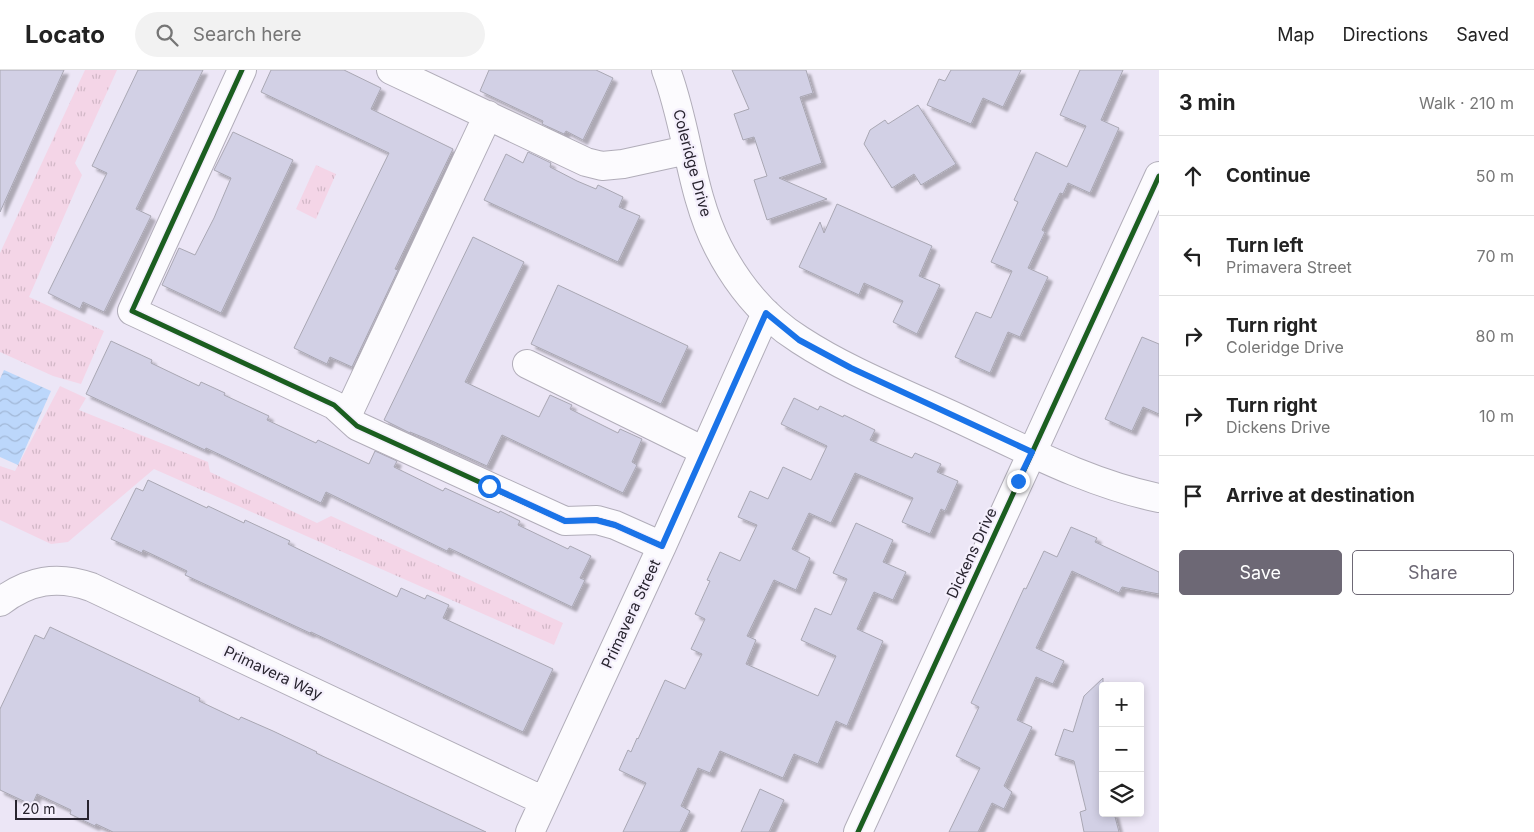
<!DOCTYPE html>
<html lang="en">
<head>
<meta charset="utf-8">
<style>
	:root { --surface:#fff; --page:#f2f2f2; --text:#222; --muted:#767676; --line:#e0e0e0; --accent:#6d6875 }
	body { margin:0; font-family:Inter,sans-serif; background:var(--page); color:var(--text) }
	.controls { position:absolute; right:15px; bottom:15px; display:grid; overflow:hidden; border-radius:5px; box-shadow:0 2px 8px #0003 }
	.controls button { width:45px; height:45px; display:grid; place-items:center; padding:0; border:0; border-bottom:1px solid var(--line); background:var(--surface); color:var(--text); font:25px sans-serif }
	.scale { position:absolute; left:15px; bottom:12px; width:74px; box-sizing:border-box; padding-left:5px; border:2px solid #28242f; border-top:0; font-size:14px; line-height:18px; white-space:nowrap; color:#28242f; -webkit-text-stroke:4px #f4effc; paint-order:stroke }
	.stop { position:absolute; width:15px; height:15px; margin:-11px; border:4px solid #1a73e8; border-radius:50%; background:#fff }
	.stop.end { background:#1a73e8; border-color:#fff; box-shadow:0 1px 5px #0008 }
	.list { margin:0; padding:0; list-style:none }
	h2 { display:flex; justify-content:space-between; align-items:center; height:65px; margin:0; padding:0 20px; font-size:21px }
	h2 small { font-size:16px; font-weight:400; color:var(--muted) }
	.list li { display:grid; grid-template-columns:32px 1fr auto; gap:15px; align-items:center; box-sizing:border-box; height:80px; padding:0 20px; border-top:1px solid var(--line) }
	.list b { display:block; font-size:19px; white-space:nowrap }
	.list p { margin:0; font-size:16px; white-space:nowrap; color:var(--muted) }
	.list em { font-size:16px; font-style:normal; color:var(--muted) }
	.actions { display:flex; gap:10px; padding:15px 20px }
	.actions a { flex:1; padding:11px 0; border:1px solid var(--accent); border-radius:5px; text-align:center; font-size:18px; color:var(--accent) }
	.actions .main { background:var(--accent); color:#fff }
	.icon { flex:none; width:28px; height:28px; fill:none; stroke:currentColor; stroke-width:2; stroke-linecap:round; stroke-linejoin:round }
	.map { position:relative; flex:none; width:1159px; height:762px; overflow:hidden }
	header { display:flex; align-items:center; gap:30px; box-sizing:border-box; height:70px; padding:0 25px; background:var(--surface); border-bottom:1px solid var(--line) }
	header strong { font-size:24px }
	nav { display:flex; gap:28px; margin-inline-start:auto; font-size:18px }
	.search { width:350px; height:45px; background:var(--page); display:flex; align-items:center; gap:12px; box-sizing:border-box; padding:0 18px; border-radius:28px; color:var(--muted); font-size:19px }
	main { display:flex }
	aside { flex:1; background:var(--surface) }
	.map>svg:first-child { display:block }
</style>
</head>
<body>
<header>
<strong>Locato</strong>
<div class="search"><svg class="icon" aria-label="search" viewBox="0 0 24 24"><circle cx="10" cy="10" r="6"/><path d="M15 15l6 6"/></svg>Search here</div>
<nav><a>Map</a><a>Directions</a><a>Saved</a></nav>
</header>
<main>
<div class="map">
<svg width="1159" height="762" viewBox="0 0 1159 762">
	<defs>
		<pattern id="grass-tufts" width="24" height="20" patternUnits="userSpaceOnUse" patternTransform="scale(1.25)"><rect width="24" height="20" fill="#f4d5e7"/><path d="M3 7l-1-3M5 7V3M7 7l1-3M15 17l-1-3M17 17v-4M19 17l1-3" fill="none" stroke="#d1b7c6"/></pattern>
		<pattern id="water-waves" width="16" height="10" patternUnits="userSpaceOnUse" patternTransform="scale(1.25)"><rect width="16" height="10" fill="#bcd7fb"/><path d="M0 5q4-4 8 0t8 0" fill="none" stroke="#a2b8d7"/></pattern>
		<filter id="shadow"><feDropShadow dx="4.5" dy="4.5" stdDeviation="1" flood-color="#0004"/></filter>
	</defs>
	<rect width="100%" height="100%" fill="#ece6f6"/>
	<path fill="url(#grass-tufts)" d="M85 0H117L75 93 82 105 29 227 104 261 81 314 53 306 0 282V183Z
		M316 95 336 104 316 149 296 139Z
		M60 316 86 328 79 340 208 392 210 402 317 453 331 446 563 553 554 575 154 399 68 472 51 474 0 450V396L15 401Z"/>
	<path fill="url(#water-waves)" d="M4 300 51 321 18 395 0 387V309Z"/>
	<path fill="#d2d0e5" stroke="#a9a7b3" filter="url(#shadow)" d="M0 0H64L0 142Z
		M138 0H203L136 139 151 146 104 242 83 232 80 239 48 223 107 103 92 96Z
		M271 0H344L381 18 371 39 453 79 395 199 398 200 352 297 330 287 327 294 294 278 389 83 261 22Z
		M489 0H596L613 8 583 70 566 61 564 64 542 54 543 51 480 21Z
		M732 0H806L813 23 800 27 822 93 779 108 827 129 767 150 754 110 767 106 754 67 743 70 734 44 749 39Z
		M951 0H1021L1003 37 983 28 971 54 927 35 939 9 945 11Z
		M1080 0H1123L1101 50 1119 58 1090 123 1068 113 1063 124 1060 123 1042 160 1045 162 1028 198 1048 207 1020 267 1008 262 990 303 955 287 976 242 991 248 1012 201 991 192 1018 132 1014 130 1036 82 1067 97 1086 56 1060 45Z
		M918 35 956 94 921 115 914 104 892 118 864 74 870 60 885 50 888 54Z
		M233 62 293 90 221 243 162 215 179 178 195 185 214 148 231 108 214 100Z
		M528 82 551 93 550 97 577 111 596 119 598 115 623 127 619 137 640 146 618 192 484 130 506 84 523 93Z
		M837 134 932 176 919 206 940 215 917 264 893 252 903 231 864 213 859 225 799 197 820 152 824 163Z
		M473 167 524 192 465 312 539 347 550 325 572 335 570 339 618 363 620 359 642 369 632 392 637 395 623 423 502 365 487 396 432 371 410 362V363L384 350Z
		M558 215 688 276 661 334 531 274Z
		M1142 267 1159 274V344L1143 337 1132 361 1105 349Z
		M111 271 152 290 151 293 199 316 201 312 225 323 224 325 269 346 267 350 316 373 318 370 369 394 375 381 397 391 394 397 443 421 445 418 499 443 500 441 520 451 518 455 568 479 570 476 591 486 580 508 585 510 572 537 449 478 447 481 326 422 321 433 206 378 205 380 86 324Z
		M794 328 818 340 820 336 843 347 844 345 875 360 870 370 912 388 915 383 941 394 937 402 958 411 945 441 941 439 930 464 902 452 913 428 855 403 831 453 809 443 792 479 810 488 796 520 774 510 747 566 756 570 746 594 818 626 836 586 801 570 815 538 831 545 847 509 833 503 856 453 893 470 883 492 906 502 893 530 874 522 857 559 883 571 847 656 836 651 818 694 794 684 783 708 720 681 710 703 698 698 681 736 690 741 680 762H623L646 713 619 700 628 680 631 682 637 668 638 669 665 610 685 619 702 584 691 579 705 549 695 544 710 511 707 510 720 482 740 491 757 455 738 447 750 421 768 429 783 397 811 410 827 376 781 354Z
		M148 410 207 438 208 436 244 453 245 450 290 471 288 474 397 527 401 518 425 529 427 525 449 535 443 548 553 599 523 662 311 562 310 563 185 505 187 501 143 480 142 483 111 469 136 418 143 421Z
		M1071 457 1097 468 1095 472 1159 502V524L1122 517 1119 523 1072 501 1036 578 1064 591 1053 614 1036 607 1017 650 1032 657 1004 716 1012 722 1004 739 992 733 978 762H949L980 698 956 686 979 637 971 633 1024 518 1026 519 1044 481 1057 487Z
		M50 557 200 628 199 631 239 650 241 647 273 661 317 682 316 683 486 762H113L96 754 95 756 70 744 71 740 37 724 32 735 0 720V639L35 565 44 569Z
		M1103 608V743H1114L1119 762H1084L1080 742 1086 740 1074 691 1055 685 1064 659 1073 662 1084 626Z
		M760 719 784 730 769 762H741Z"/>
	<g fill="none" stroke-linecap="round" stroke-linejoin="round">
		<g stroke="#b1adb9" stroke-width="30">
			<path id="minor" d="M242 0 132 241 334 335 357 356 565 451 597 450 615 455 662 476
				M391 0 586 92 602 96 623 94 687 80
				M666 0C688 58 690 122 718 177 737 214 765 248 800 270 846 300 899 321 949 344 1017 375 1085 413 1159 428
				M527 294 704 381
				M347 346 488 45
				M0 532C29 510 57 505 91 517L544 731
				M530 762 662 476 766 243
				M858 762 1159 106"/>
		</g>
		<use href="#minor" stroke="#fcfbfe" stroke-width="28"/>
		<g stroke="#f4effc" stroke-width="8">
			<path id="cycleway" d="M242 0 132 241 334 335 357 356 565 451 597 450 615 455 662 476
				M858 762 1159 106"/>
		</g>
		<use href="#cycleway" stroke="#1b5e20" stroke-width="5"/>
	</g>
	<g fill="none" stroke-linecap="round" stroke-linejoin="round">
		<path stroke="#1a73e8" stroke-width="6" d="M489 416 565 451 596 450 615 455 662 476 766 243 799 270 851 298 1032 382 1018 411"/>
	</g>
	<g text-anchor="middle" stroke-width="4.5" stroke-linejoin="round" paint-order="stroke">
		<g font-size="15" fill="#28242f" stroke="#f4effc">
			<text transform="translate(692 93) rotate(75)" y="5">Coleridge Drive</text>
			<text transform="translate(972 483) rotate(-65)" y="5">Dickens Drive</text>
			<text transform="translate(631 544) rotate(-65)" y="5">Primavera Street</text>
			<text transform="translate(273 603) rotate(25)" y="5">Primavera Way</text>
		</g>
	</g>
</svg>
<div class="controls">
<button>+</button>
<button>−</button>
<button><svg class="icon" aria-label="layers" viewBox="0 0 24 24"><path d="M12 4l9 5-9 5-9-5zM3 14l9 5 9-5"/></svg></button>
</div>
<div class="scale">20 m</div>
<div class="stop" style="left:489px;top:416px"></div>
<div class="stop end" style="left:1018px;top:411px"></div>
</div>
<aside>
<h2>3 min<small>Walk · 210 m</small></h2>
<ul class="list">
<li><svg class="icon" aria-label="ahead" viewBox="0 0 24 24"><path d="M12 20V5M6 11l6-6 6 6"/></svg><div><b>Continue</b></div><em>50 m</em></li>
<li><svg class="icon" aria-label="left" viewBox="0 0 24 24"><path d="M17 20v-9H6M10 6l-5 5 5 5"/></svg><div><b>Turn left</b><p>Primavera Street</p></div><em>70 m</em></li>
<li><svg class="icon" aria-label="right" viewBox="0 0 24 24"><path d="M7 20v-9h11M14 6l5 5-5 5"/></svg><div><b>Turn right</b><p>Coleridge Drive</p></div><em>80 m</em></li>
<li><svg class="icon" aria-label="right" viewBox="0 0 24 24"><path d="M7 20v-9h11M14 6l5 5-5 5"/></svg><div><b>Turn right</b><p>Dickens Drive</p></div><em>10 m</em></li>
<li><svg class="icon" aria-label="arrive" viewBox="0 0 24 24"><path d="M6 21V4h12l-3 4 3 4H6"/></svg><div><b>Arrive at destination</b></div></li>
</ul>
<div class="actions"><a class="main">Save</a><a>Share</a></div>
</aside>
</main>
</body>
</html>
